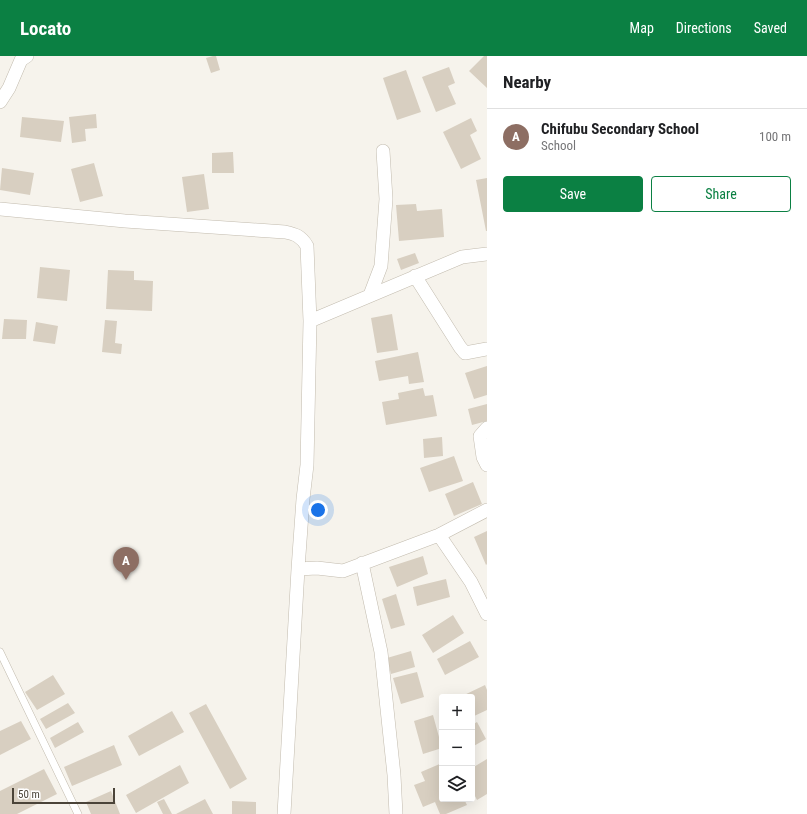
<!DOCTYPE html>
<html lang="en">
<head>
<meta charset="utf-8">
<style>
	:root { --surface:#fff; --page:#f2f2f2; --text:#202124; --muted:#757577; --line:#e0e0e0; --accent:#0b8043 }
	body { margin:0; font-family:"Roboto Condensed",sans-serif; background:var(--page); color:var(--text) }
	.controls { position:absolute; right:12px; bottom:12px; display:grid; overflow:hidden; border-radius:4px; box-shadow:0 4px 16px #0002 }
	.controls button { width:36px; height:36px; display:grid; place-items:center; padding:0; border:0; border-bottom:1px solid var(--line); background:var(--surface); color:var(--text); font:20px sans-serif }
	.scale { position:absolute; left:12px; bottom:10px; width:103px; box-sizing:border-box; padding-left:4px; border:2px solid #4b4439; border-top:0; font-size:11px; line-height:14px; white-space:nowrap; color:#4b4439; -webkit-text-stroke:3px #fff; paint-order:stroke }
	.you { position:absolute; left:318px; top:454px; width:14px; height:14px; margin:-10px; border:3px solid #fff; border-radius:50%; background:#1a73e8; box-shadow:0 0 0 6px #1a73e833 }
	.badge { display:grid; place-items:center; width:26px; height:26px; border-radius:50%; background:var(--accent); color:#fff; font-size:13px; font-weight:700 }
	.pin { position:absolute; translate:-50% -33px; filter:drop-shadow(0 1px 2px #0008) }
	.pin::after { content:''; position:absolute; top:21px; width:14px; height:12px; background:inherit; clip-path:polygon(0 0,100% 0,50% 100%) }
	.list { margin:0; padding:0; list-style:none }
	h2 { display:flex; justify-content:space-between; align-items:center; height:52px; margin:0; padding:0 16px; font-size:17px }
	h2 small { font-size:13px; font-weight:400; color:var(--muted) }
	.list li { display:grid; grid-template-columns:26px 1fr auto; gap:12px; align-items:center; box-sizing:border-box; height:56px; padding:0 16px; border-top:1px solid var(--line) }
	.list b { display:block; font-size:15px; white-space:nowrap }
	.list p { margin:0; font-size:13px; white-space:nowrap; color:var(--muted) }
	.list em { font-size:13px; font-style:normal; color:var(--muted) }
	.actions { display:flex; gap:8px; padding:12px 16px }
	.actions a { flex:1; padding:9px 0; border:1px solid var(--accent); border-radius:4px; text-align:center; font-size:14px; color:var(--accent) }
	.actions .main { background:var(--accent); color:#fff }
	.icon { flex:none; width:22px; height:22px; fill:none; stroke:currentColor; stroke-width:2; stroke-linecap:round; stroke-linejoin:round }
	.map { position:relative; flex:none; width:487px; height:758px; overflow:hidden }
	header { display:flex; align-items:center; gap:24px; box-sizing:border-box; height:56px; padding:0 20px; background:var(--accent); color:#fff }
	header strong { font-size:19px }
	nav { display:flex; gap:22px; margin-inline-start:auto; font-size:14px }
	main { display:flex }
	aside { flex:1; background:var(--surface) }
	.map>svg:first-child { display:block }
</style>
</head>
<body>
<header>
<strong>Locato</strong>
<nav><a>Map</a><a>Directions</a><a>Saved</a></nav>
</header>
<main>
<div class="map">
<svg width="487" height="758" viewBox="0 0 487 758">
	<rect width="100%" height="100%" fill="#f6f3ec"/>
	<path fill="#d8cfc1" d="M213 0H216L220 14 211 17 206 2Z
		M484 0H487V32L469 15Z
		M449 11 455 27 448 30 456 48 436 56 422 21Z
		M406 14 421 56 397 64 383 22Z
		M96 58 97 72 85 73 86 85 72 87 69 61Z
		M22 61 64 65 61 86 20 81Z
		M471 62 477 75 470 79 481 103 461 113 443 76Z
		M233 96 234 117H212V97Z
		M94 107 103 140 80 146 71 113Z
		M2 112 34 117 30 139 0 134Z
		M204 118 209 153 187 156 182 121Z
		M487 122V175H486L476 124Z
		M416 148 417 155 442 153 444 181 399 185 396 149Z
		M415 197 419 207 401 214 397 203Z
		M40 211 70 214 67 245 37 242Z
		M108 214 134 215V224L153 225 152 255 106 253Z
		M392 258 398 294 377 297 371 262Z
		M4 263 27 264 26 283H2Z
		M105 264 117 265 115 287 122 288 121 298 102 296Z
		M36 266 58 270 55 288 33 285Z
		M418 296 424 326 409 328 408 320 379 325 375 305Z
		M487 310V339L474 343 465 317Z
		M423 332 425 340 433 339 437 360 386 369 382 346 399 343 398 337Z
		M487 348V365L472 369 468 353Z
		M442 381 443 400 424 402 423 383Z
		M454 400 463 425 429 436 420 412Z
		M473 426 482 448 454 460 445 438Z
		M487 475V508L486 509 474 481Z
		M423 500 428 518 397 531 389 511Z
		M446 523 450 541 417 550 413 531Z
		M396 538 405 569 391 573 382 543Z
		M453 559 464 577 433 597 422 579Z
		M470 585 479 601 445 619 437 603Z
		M411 595 415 611 391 618 387 602Z
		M417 616 424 641 401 648 393 622Z
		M53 619 65 638 37 654 25 636Z
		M485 629 487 634V654L472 661V641H460Z
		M68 647 75 657 46 673 40 663Z
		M206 648 247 723 230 733 189 657Z
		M172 655 184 676 139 700 128 680Z
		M433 659 442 692 423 698 414 665Z
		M21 665 31 683 0 699V675Z
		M78 666 84 676 55 692 50 682Z
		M477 666 486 683 472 691V669Z
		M114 689 122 709 72 730 64 711Z
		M487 703V738L477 744 472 734V712Z
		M442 707V743H464L467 749 446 758H440L435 746 423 751 414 729 425 725 421 716Z
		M180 709 189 727 136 757 126 739Z
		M44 713 57 738 17 758H0V735Z
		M111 735 120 758H91L86 746Z
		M164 743 172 758H163L157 746Z
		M205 743 213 758H176Z
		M232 745 256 746V758H232Z"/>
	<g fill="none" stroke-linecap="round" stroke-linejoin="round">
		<g stroke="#c2bbae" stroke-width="8">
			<path id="lane" d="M0 596 78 758"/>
		</g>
		<g stroke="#c2bbae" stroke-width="14">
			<path id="street" d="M0 46 9 32 21 4 27 0
				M0 153 125 165 285 176C295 178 301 180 307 190L310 265 307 409 303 443 298 513 284 758
				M415 220 460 291 465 297 487 293
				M370 239 381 210 386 143 383 95
				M310 265 462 201 487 198
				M487 372 480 380 483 401 487 409
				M439 479 471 526 487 558
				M362 507 381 596 394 719 396 758
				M298 513 317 512 343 515 439 479 487 454"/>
		</g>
		<use href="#lane" stroke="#fff" stroke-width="7"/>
		<use href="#street" stroke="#fff" stroke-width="13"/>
	</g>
</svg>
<div class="controls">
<button>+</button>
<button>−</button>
<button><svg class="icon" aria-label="layers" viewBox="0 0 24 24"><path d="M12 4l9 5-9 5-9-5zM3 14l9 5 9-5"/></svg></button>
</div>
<div class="scale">50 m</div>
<div class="you"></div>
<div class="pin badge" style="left:126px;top:524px;background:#8d6e63">A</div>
</div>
<aside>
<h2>Nearby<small></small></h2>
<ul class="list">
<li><span class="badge" style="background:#8d6e63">A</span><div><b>Chifubu Secondary School</b><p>School</p></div><em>100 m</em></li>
</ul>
<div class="actions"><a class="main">Save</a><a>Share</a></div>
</aside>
</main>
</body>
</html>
